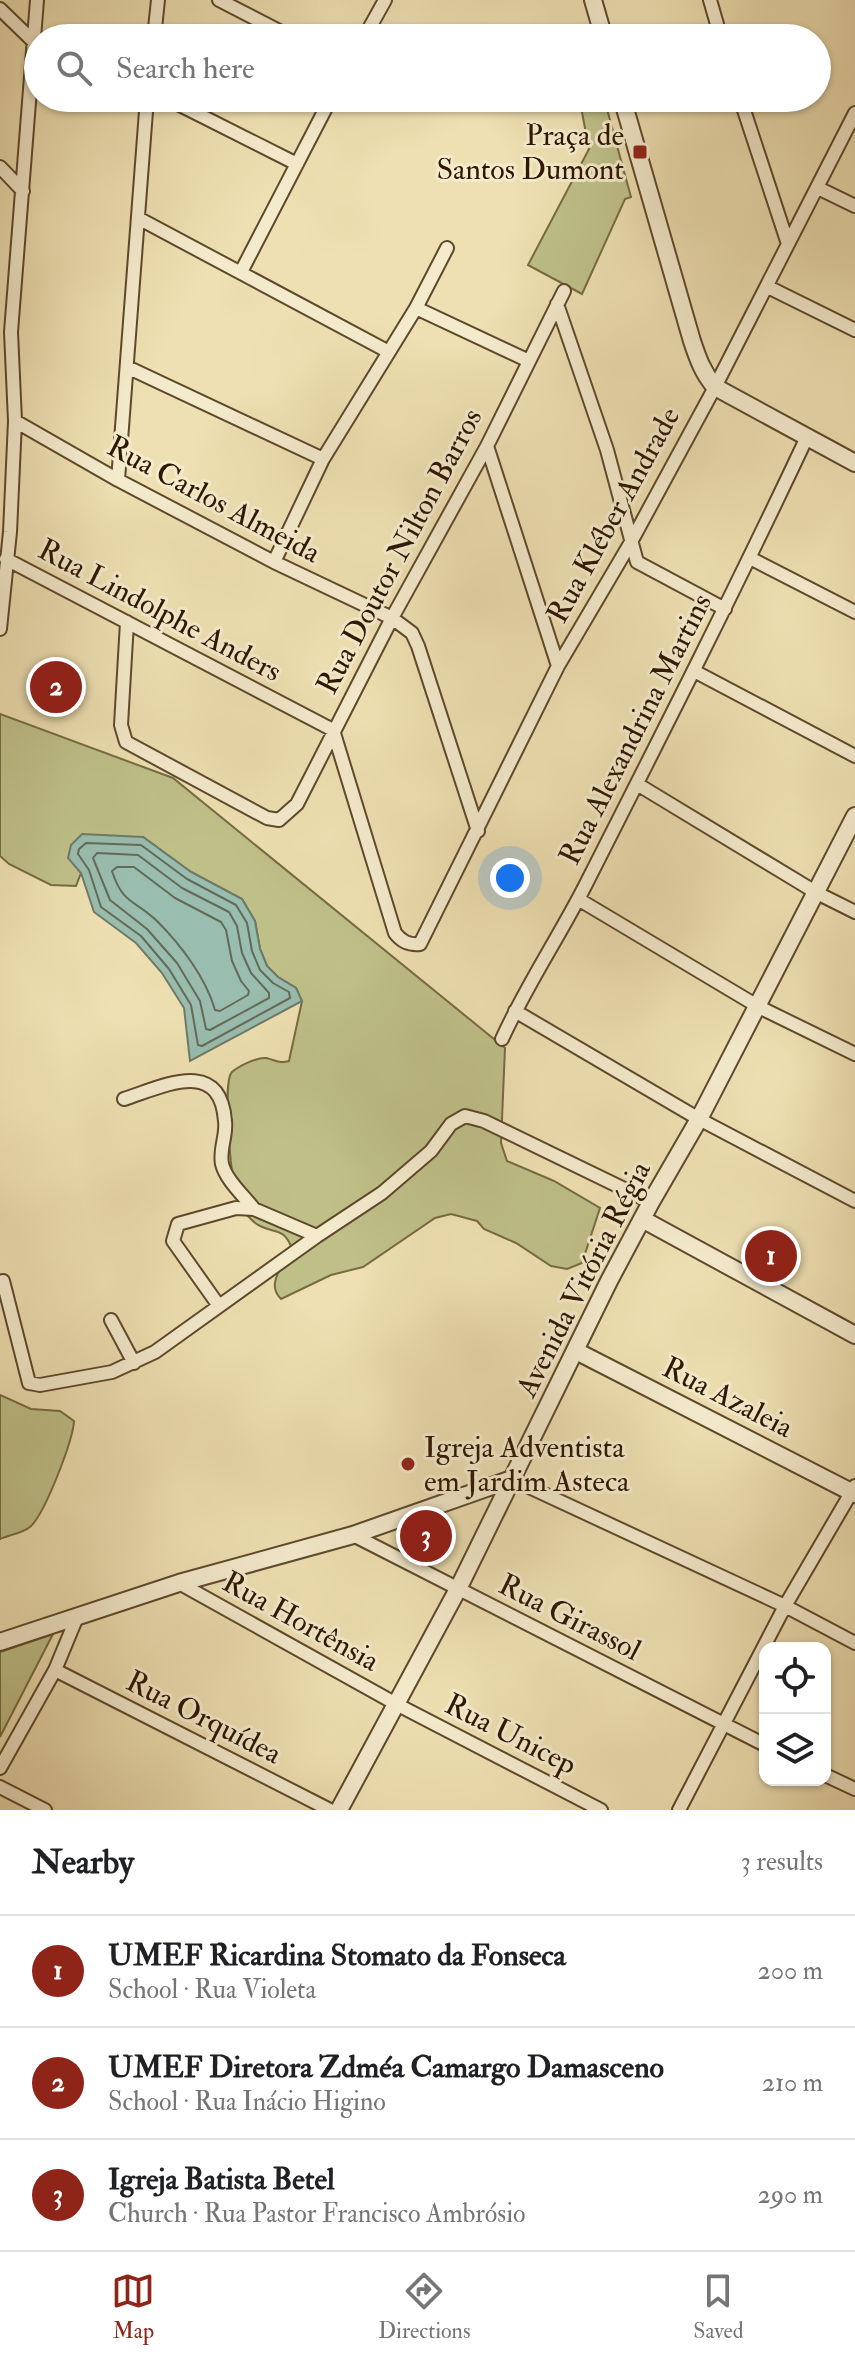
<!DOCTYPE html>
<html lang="en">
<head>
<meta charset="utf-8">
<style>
	:root { --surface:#fff; --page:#f2f2f2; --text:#202124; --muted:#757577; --line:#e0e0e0; --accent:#8f2418 }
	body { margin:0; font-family:"IM FELL Double Pica",serif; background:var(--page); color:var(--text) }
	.controls { position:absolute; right:24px; bottom:24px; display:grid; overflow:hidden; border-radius:16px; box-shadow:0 2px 6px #0004 }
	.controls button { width:72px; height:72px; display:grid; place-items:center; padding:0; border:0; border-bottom:2px solid var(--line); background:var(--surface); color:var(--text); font:40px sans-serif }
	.you { position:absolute; left:510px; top:878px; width:28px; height:28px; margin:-20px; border:6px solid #fff; border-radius:50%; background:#1a73e8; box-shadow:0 0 0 12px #1a73e833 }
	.badge { display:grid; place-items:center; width:52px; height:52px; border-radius:50%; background:var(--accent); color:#fff; font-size:26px; font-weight:700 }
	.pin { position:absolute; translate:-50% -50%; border:4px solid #fff; box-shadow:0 2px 8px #0006 }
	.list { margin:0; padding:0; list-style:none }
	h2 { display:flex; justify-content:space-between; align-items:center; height:104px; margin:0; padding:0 32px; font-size:34px }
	h2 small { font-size:26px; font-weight:400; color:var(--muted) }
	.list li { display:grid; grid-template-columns:52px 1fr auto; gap:24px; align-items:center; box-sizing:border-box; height:112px; padding:0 32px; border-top:2px solid var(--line) }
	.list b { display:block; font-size:30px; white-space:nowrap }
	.list p { margin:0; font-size:26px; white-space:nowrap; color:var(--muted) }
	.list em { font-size:26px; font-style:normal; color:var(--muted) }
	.icon { flex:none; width:44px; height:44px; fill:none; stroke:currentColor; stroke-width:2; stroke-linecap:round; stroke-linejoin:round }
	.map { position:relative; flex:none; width:855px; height:1810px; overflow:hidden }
	.search { position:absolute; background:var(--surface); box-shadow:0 2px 6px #0004; left:24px; right:24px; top:24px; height:88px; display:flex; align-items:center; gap:20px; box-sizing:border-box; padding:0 28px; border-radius:44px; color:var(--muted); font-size:30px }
	.sheet { height:440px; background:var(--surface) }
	nav { display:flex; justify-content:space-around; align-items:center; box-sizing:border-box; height:112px; border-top:2px solid var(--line); background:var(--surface); font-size:22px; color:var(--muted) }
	nav a { display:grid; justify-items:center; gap:4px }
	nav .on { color:var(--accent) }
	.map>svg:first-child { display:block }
</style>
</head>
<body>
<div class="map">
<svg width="855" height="1810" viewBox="0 0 855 1810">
	<rect width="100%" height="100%" fill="#eee0b2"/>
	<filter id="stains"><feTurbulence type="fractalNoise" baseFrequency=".0025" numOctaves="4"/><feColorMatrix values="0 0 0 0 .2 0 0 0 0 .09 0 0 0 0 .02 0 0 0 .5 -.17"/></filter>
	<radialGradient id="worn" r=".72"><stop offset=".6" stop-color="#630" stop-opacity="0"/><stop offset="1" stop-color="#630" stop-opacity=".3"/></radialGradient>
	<path fill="#bfc088" stroke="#766b44" stroke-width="2" d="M582 98H604L631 197 625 199 582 294 528 265 589 149 580 102Z
		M0 714 173 778 505 1048 501 1143 507 1161 554 1181 600 1208 582 1263 567 1269 551 1266 516 1243 484 1229 477 1221 451 1214 435 1218 363 1267 331 1275 281 1299C265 1284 284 1264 292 1249 285 1228 276 1234 260 1226 253 1223 243 1211 239 1204 231 1191 222 1081 232 1072 239 1066 257 1057 266 1058 276 1060 279 1064 289 1061L302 1001 296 988 278 977 267 966 260 949 255 921 242 899 191 872 143 837H117L72 861 81 873 76 886 51 885 9 864 0 856Z
		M0 1395 31 1409 60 1411 74 1421C73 1440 45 1514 30 1527 23 1533 9 1535 0 1539Z
		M53 1634 0 1737V1652Z"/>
	<path fill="#99bdaf" stroke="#6e7a69" stroke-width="2" d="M82 834 143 837 191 872 242 899 255 921 260 949 267 966 278 977 296 988 302 1001 190 1061 184 1008 162 973 136 943 94 912 81 873 68 858 71 845Z"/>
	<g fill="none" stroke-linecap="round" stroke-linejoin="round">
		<path stroke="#646a58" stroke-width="2" d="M86 843 141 845 187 879 236 905 247 923 252 951 260 970 273 983 289 992 290 998 202 1046 198 1045 191 1005 169 969 141 936 101 907 89 870 78 854 79 849Z
			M97 853 138 855 182 888 229 912 237 926 242 953 251 973 269 993V998L210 1030 206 1029 200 1001 177 963 147 929 110 900 93 858Z
			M117 867H134L175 898 221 922 226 930 232 961 241 981 249 991 248 995 220 1011 215 1010C206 978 181 945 157 921 134 899 123 905 112 871Z"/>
		<g stroke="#5e482c" stroke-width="16">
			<path id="minor" d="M219 0 293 38
				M710 0 721 38
				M0 9 33 41
				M154 38 158 0
				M364 38 385 0
				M166 98 297 164
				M740 98 788 244
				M0 167 23 191
				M818 188 855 206
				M138 218 389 352
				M241 272 331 98
				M768 287 855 330
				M557 304 607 450 637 562 725 609
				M416 308 529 361
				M127 367 323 459
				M15 421 118 480 274 562 392 618 412 633 418 646 478 831
				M487 446 558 666
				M118 480 147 98
				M750 558 855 612
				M6 559 333 730
				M274 562 323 459 416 308 447 248
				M127 622 121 725 126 742 267 818 279 820 297 804 392 618 487 446 564 291
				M0 629 10 532 15 421 11 332 37 0
				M694 671 855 756
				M333 730 395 933C402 942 409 945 420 944L558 666 631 542 715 387 855 113
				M637 784 817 893 855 912
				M578 899 759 1007 855 1054
				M515 1011 699 1119 855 1201
				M502 1039C526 986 559 937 586 884 661 736 736 588 807 437
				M124 1099C162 1087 220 1056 225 1121 227 1135 219 1150 222 1164 226 1180 244 1196 254 1209
				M3 1281 29 1383 40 1385 112 1372 155 1352 317 1236 382 1193 431 1151 451 1124 465 1116 484 1121 651 1202
				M219 1306 173 1241 178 1224 236 1208 254 1209 317 1236
				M111 1320 134 1363
				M512 1479 785 1606 855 1643
				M353 1535 765 1745
				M179 1583 398 1705 601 1810
				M55 1670 330 1810
				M0 1768 55 1670 77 1617
				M825 1775 855 1789
				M0 1787 45 1810
				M679 1810 785 1606 855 1486"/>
		</g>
		<g stroke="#5e482c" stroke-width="20">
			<path id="tertiary" d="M593 0 604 38
				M622 98 692 341C698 359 703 373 715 387L855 463
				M642 1219 855 1335
				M576 1351 855 1494
				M0 1642 179 1583 353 1535 512 1479
				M339 1810 458 1589 609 1281 651 1202 699 1119 855 816"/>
		</g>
		<use href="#minor" stroke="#f4ebcd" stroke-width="12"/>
		<use href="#tertiary" stroke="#f4ebcd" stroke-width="16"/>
	</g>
	<g fill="#8f2418" stroke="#f4ebcd" stroke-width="3">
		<rect x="632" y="144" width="16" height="16" rx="4"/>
		<circle cx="408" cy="1464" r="8"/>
	</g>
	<g text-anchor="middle" stroke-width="6" stroke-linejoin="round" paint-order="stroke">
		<g font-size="30" fill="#2e1600" stroke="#f4ebcd" text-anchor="end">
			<text x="624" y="145">Praça de<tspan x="624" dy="34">Santos Dumont</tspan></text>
			<text x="424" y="1457" text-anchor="start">Igreja Adventista<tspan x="424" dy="34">em Jardim Asteca</tspan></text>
		</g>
		<g font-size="30" fill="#2e1600" stroke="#f4ebcd">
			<text transform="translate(214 499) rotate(28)" y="10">Rua Carlos Almeida</text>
			<text transform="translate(613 515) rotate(-61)" y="10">Rua Kléber Andrade</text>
			<text transform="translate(399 551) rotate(-62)" y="10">Rua Doutor Nilton Barros</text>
			<text transform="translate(160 610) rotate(28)" y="10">Rua Lindolphe Anders</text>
			<text transform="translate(635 729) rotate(-63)" y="10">Rua Alexandrina Martins</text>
			<text transform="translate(583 1279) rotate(-63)" y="10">Avenida Vitória Régia</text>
			<text transform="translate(728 1397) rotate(27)" y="10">Rua Azaleia</text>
			<text transform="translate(570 1617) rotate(27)" y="10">Rua Girassol</text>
			<text transform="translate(301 1621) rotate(29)" y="10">Rua Hortênsia</text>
			<text transform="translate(204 1717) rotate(27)" y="10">Rua Orquídea</text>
			<text transform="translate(511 1734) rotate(27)" y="10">Rua Unicep</text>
		</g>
	</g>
	<rect width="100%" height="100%" filter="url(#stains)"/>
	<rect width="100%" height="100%" fill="url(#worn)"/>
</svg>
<div class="controls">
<button><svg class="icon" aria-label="locate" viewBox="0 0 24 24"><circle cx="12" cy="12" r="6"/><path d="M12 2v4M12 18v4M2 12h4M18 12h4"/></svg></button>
<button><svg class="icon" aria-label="layers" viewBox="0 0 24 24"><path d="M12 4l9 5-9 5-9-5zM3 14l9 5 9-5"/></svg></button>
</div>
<div class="you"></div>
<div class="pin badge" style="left:771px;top:1256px">1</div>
<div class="pin badge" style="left:56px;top:687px">2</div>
<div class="pin badge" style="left:426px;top:1536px">3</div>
<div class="search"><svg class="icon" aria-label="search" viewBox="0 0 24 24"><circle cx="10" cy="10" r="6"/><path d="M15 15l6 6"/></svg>Search here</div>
</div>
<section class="sheet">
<h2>Nearby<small>3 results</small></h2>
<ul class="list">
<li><span class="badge">1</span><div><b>UMEF Ricardina Stomato da Fonseca</b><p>School · Rua Violeta</p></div><em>200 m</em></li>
<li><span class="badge">2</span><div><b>UMEF Diretora Zdméa Camargo Damasceno</b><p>School · Rua Inácio Higino</p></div><em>210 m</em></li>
<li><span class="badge">3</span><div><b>Igreja Batista Betel</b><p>Church · Rua Pastor Francisco Ambrósio</p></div><em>290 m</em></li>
</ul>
</section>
<nav>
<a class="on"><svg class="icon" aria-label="map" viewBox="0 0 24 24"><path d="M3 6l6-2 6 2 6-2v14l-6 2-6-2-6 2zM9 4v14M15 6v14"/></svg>Map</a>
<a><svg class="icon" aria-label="directions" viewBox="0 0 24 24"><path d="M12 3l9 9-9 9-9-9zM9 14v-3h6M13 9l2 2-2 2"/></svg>Directions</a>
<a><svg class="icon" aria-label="saved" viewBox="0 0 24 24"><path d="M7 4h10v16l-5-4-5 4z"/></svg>Saved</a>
</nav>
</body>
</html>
